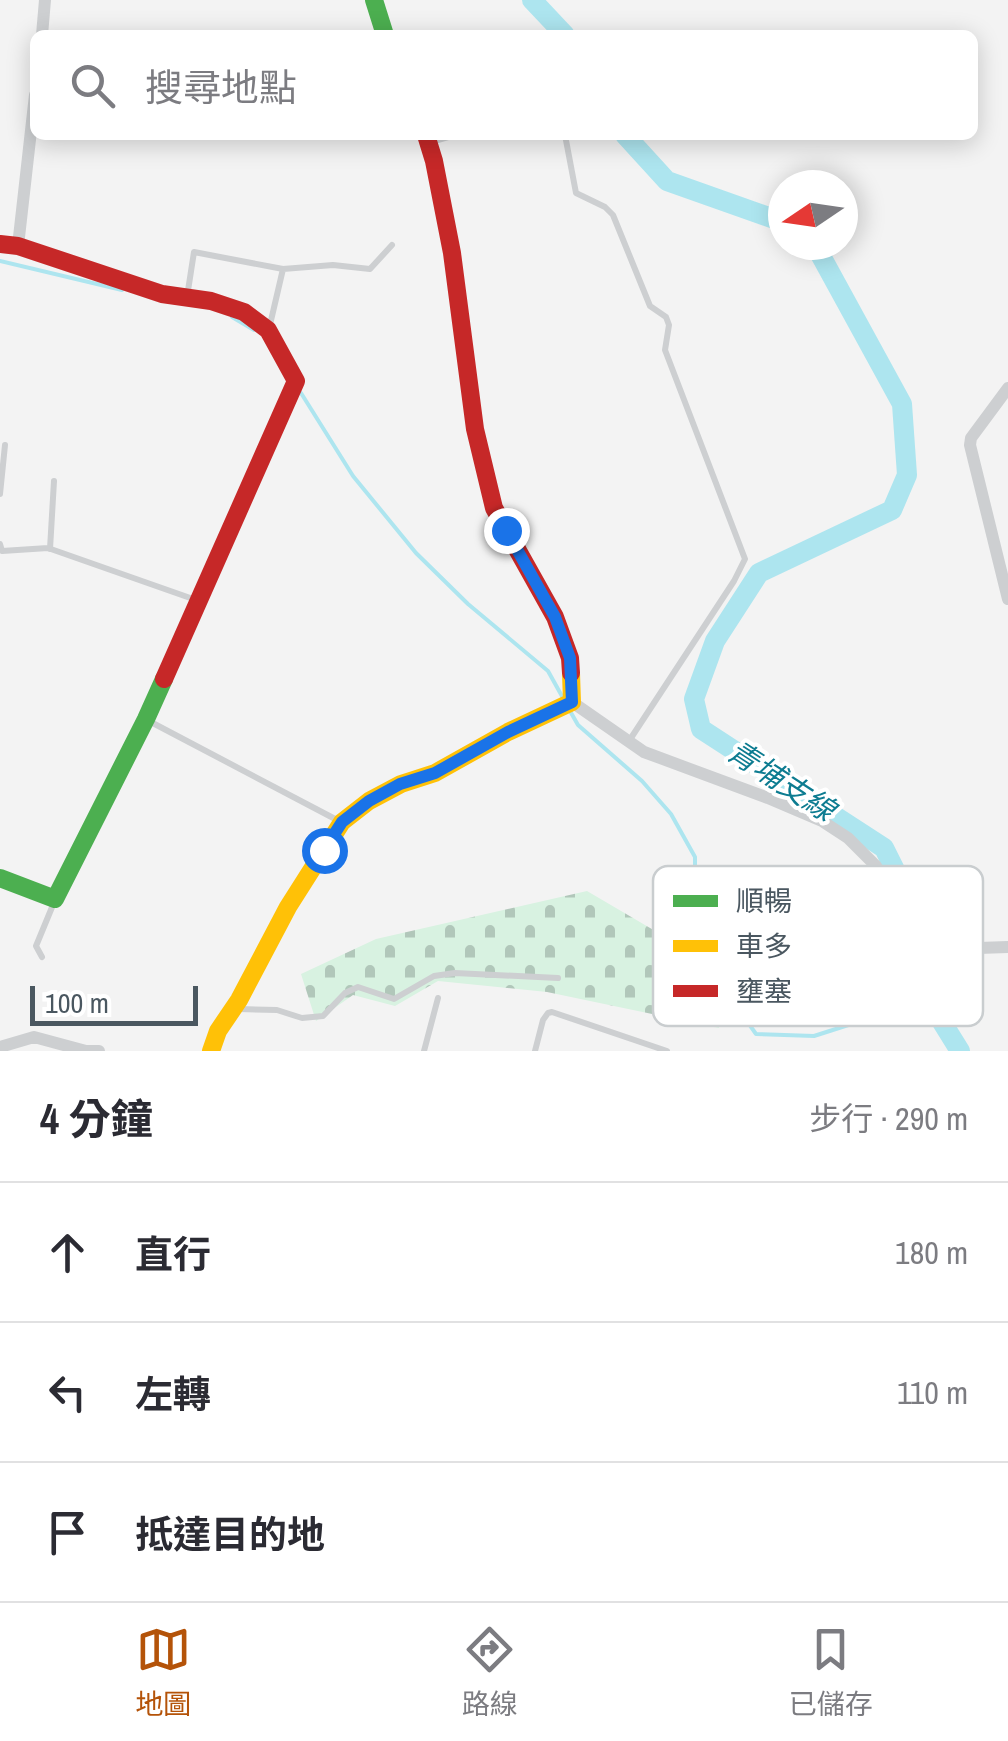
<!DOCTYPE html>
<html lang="zh-TW">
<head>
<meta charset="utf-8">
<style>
	:root { --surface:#fff; --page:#f2f2f3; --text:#2b2b33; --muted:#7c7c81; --line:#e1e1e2; --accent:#b45309 }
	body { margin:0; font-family:"Archivo Narrow","Noto Sans TC",sans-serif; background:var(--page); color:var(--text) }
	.compass { position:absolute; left:768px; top:170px; width:90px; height:90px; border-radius:50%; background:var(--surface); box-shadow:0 5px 25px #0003; rotate:257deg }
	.scale { position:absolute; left:30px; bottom:25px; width:168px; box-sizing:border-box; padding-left:10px; border:5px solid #4a5760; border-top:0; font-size:28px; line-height:35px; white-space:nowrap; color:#4a5760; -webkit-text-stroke:8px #fff; paint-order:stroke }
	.stop { position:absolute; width:30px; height:30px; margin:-22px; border:8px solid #1a73e8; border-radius:50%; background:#fff }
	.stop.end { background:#1a73e8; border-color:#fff; box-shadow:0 2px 10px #0008 }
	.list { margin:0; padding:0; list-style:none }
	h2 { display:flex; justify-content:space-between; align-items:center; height:130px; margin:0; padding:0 40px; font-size:42px }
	h2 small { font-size:32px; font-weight:400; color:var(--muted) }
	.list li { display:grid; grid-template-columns:65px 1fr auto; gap:30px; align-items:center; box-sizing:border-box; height:140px; padding:0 40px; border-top:2px solid var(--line) }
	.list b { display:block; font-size:38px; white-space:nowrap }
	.list em { font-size:32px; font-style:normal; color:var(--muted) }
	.icon { flex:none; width:55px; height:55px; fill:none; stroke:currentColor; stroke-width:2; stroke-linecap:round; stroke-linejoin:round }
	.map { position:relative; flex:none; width:1008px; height:1051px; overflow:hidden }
	.search { position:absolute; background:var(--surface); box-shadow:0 5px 25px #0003; left:30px; right:30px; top:30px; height:110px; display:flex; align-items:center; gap:25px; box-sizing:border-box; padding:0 35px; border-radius:15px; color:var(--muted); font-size:38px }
	.sheet { height:550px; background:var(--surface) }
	nav { display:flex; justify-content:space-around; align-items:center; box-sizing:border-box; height:140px; border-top:2px solid var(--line); background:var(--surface); font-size:28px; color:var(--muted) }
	nav a { display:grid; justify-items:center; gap:5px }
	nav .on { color:var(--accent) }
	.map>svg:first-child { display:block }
</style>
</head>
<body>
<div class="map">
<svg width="1008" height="1051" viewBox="0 0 1008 1051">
	<defs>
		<pattern id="cemetery-stones" width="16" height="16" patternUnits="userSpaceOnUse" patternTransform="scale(2.5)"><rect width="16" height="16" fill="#d8f2e1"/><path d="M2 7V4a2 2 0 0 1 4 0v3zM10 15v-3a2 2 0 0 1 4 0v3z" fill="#b1c7ba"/></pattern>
	</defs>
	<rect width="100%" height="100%" fill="#f3f3f3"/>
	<path fill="url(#cemetery-stones)" d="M587 891 662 935 713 996 719 1028 547 992 438 981 395 1006 353 995 316 1021 301 974 376 939Z"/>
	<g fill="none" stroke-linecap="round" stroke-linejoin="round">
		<path stroke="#ade5ef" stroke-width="4" d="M0 261 122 290
			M232 317 254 330
			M301 393 353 476 416 553 468 604 548 671 563 698
			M570 711 578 725 642 781 671 814 695 857V941L725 990 756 1034 814 1036 864 1020 914 977"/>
		<path stroke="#ade5ef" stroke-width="20" d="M532 0 565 35
			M625 135 667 181 783 222
			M815 245 902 404 907 475 892 510 759 573 715 641 694 699 701 729 884 848 914 908V977L960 1051"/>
		<path stroke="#cdcfd1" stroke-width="6" d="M565 135 576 193 605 207 613 215 650 306 666 317 669 325 665 350 745 559 734 581 629 741
			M431 142 455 135
			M187 297 194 252 283 269 333 265 370 269 392 245
			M269 329 283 269
			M0 494 5 445
			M0 544 2 551 48 548 196 600
			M50 549 54 481
			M147 720 339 821
			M42 957 36 946 55 900
			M239 1009 277 1010 302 1018 323 1016 345 993 358 987 394 999 434 976 455 973 558 978
			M424 1051 438 998
			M535 1051 543 1020 548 1013 552 1012 667 1051"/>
		<path stroke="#cdcfd1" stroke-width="12" d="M42 35 45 0
			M18 246 35 95
			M1008 388 971 438 970 445 1008 599
			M572 702 644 752 768 798 822 821 848 838 876 866 886 885 887 916 892 924 921 945 949 949 1008 947
			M0 1047 34 1037 86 1051H99"/>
		<path stroke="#4caf50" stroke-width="18" d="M374 0 385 35
			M0 878 55 899 146 719 164 679"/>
		<path stroke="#ffc107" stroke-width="18" d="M211 1051 218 1031 239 1000 288 907 342 822 369 801 401 784 435 773 508 732 572 702 571 673"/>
		<path stroke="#c62828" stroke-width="18" d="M426 135 434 161 452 253 475 429 494 508 555 617 570 658 571 673
			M0 244 18 246 162 294 211 301 244 312 268 330 296 381 164 679"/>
	</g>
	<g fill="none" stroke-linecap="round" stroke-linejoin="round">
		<path stroke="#1a73e8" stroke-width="12" d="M324 850 342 822 369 801 400 784 435 773 508 732 572 702 570 658 555 617 506 530"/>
	</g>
	<g text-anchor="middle" stroke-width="8" stroke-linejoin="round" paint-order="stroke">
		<g font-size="30" font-style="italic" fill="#0d7c91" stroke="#fff">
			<text transform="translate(781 781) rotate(33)" y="10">青埔支線</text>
		</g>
	</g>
	<rect x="653" y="866" width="330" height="160" rx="15" fill="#fff" stroke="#c9cdcf" stroke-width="2.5"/>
	<rect x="673" y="895" width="45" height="12" fill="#4caf50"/>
	<rect x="673" y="940" width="45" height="12" fill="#ffc107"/>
	<rect x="673" y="985" width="45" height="12" fill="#c62828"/>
	<g font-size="28" fill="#4a5760">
		<text x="736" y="911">順暢</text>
		<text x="736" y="956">車多</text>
		<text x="736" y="1001">壅塞</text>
	</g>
</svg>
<svg class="compass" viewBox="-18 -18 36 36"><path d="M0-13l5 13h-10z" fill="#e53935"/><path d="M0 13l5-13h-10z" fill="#7c7c81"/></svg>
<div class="scale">100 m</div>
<div class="stop" style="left:324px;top:850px"></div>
<div class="stop end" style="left:506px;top:530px"></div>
<div class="search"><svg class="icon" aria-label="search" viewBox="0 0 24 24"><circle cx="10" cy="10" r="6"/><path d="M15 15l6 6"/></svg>搜尋地點</div>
</div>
<section class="sheet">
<h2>4 分鐘<small>步行 · 290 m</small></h2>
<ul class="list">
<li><svg class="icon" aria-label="ahead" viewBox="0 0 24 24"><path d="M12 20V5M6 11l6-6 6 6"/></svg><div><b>直行</b></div><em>180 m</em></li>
<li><svg class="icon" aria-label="left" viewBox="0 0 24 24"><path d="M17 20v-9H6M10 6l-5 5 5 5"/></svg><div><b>左轉</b></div><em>110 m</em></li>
<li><svg class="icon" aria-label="arrive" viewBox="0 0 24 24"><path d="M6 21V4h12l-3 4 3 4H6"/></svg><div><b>抵達目的地</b></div></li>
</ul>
</section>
<nav>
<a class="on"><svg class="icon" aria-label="map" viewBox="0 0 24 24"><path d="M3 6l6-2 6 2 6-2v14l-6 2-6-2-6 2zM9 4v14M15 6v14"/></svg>地圖</a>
<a><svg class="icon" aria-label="directions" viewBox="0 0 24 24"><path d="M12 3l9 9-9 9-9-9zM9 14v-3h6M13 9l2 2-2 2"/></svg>路線</a>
<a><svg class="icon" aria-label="saved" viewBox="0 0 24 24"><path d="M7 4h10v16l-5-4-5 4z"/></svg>已儲存</a>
</nav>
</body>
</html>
